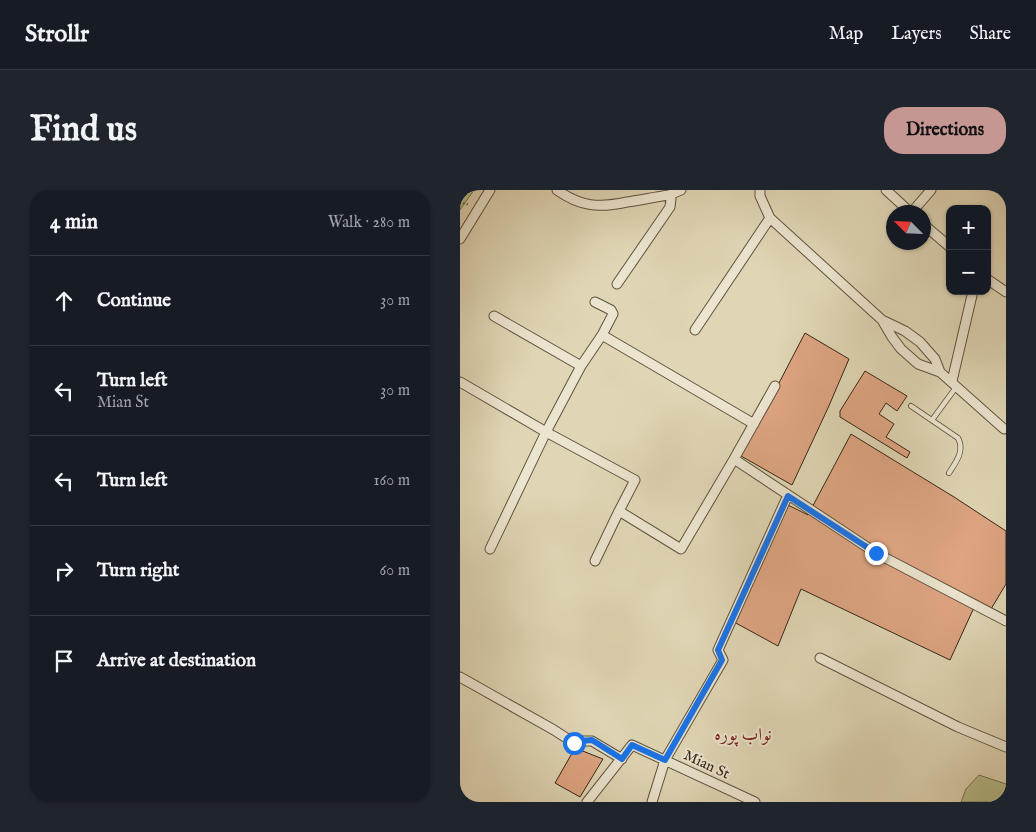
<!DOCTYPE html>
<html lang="en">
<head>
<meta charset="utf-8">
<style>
	:root { --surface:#171b24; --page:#20242c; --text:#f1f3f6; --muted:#9ea1a6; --line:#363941; --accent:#c59692 }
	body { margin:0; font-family:"IM FELL English",Amiri,serif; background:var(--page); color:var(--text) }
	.controls { position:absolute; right:15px; top:15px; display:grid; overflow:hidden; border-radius:10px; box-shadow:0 1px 4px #0004 }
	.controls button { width:45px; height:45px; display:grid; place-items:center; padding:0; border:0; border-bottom:1px solid var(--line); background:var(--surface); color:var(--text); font:25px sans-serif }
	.compass { position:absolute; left:426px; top:15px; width:45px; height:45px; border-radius:50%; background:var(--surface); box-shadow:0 1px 4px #0004; rotate:294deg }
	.stop { position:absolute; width:15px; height:15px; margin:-11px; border:4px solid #1a73e8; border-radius:50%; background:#fff }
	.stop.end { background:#1a73e8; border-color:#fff; box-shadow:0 1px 5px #0008 }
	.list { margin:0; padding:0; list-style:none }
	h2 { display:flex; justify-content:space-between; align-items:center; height:65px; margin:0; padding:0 20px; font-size:21px }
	h2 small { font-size:16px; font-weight:400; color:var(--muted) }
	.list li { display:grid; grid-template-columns:32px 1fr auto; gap:15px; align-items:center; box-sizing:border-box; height:90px; padding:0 20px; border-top:1px solid var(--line) }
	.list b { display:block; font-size:19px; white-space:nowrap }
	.list p { margin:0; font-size:16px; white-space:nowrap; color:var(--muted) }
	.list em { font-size:16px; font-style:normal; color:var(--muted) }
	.icon { flex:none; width:28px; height:28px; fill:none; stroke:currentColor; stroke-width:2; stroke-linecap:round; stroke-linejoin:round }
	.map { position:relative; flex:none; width:546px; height:612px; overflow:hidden; border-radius:20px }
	header { display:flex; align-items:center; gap:30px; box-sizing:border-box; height:70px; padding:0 25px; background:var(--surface); border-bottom:1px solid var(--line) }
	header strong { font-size:24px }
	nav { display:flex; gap:28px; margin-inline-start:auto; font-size:18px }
	.intro { display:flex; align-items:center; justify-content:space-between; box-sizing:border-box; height:120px; padding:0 30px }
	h1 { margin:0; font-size:35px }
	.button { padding:12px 22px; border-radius:20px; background:var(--accent); color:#111; font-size:18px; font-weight:700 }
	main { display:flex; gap:30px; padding:0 30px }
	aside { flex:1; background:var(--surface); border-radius:20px; box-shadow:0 1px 4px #0004 }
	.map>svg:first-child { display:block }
</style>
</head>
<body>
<header>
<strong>Strollr</strong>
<nav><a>Map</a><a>Layers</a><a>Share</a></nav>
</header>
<div class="intro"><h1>Find us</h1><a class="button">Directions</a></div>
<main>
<aside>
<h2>4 min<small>Walk · 280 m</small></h2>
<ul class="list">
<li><svg class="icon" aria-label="ahead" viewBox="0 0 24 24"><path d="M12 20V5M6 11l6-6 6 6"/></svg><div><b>Continue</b></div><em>30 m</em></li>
<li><svg class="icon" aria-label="left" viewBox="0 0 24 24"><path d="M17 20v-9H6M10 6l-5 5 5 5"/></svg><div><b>Turn left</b><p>Mian St</p></div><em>30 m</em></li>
<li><svg class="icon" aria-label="left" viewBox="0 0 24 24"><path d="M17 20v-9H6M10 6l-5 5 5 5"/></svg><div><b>Turn left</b></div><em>160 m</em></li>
<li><svg class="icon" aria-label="right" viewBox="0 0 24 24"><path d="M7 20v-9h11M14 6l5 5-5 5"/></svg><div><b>Turn right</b></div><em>60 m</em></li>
<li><svg class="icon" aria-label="arrive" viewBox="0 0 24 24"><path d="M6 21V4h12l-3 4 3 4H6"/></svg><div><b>Arrive at destination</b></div></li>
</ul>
</aside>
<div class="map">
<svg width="546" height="612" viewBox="0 0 546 612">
	<rect width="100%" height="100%" fill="#e0d6b5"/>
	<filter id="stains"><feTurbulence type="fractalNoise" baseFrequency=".004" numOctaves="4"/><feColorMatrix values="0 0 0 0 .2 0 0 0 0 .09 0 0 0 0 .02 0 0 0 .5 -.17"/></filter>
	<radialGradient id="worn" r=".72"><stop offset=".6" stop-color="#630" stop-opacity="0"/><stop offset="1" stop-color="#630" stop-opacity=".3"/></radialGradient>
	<path fill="#b6bd8b" stroke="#767250" d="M0 0H14L0 20Z
		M519 585 546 594V612H501L506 599Z"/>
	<path fill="#dea582" stroke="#362616" d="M345 143 389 169 368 218 332 295 281 266Z
		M405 181 447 206 437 221 426 213 419 224 434 234 426 247 450 262 447 268 380 227V221Z
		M391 244 494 307 546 341V394L531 419 517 411 490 470 341 399 318 456 274 432 328 315 348 325Z
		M115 558 143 569 120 607 95 593Z"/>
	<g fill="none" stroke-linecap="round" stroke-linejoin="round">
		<g stroke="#60523e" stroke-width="6">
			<path id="service" d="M451 216 498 248C505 261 496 272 489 283
				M472 230 497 196"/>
		</g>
		<g stroke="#60523e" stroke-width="11">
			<path id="minor" d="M97 0C121 17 139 18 167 12 181 10 195 7 209 5
				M300 0V6L310 28 422 130 445 141 460 152 475 169 480 182
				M426 0 450 22
				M452 22 471 0
				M463 34 490 57
				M0 49 30 0
				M527 89 546 102
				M157 94 210 17 211 9 209 5 221 0
				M422 130 432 147 441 159 458 174 480 182 544 239
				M235 140 310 28
				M142 145 294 234
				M121 176 142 145 153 124 151 120 135 112
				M492 191 513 101
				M0 192 86 242 121 176 34 126
				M274 269 315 196
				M30 359 86 242 175 290 159 321
				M135 371 159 321 221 359 274 269 416 363 546 431
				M360 468 498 537 546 557
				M0 487 94 540 114 553 121 551H132L162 569
				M127 612 172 555 295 612
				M192 612 205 570 263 470 258 460 328 305"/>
		</g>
		<path stroke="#362616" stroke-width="2" stroke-dasharray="1 2.5" stroke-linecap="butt" d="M0 2 2 0
			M0 12 9 15"/>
		<use href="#service" stroke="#ebe4cf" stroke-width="4.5"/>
		<use href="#minor" stroke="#ebe4cf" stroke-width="9"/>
	</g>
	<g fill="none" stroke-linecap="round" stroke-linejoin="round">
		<path stroke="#1a73e8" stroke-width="6" d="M114 553 121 551 132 550 162 569 172 555 205 570 262 470 258 460 328 306 416 363"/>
	</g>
	<g text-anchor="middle" stroke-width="4" stroke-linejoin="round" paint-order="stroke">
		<g font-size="15" fill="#362616" stroke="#ebe4cf">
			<text transform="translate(247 574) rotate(25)" y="5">Mian St</text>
		</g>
		<g font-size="18" fill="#7a1f14" stroke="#ebe4cf">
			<text x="283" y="550">نواب پورہ</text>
		</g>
	</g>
	<rect width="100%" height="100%" filter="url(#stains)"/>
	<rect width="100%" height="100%" fill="url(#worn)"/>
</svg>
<div class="controls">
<button>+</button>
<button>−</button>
</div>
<svg class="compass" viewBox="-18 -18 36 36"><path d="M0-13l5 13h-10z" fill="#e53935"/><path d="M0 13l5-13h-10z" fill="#9ea1a6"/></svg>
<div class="stop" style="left:114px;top:553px"></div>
<div class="stop end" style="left:416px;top:363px"></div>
</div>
</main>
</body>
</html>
